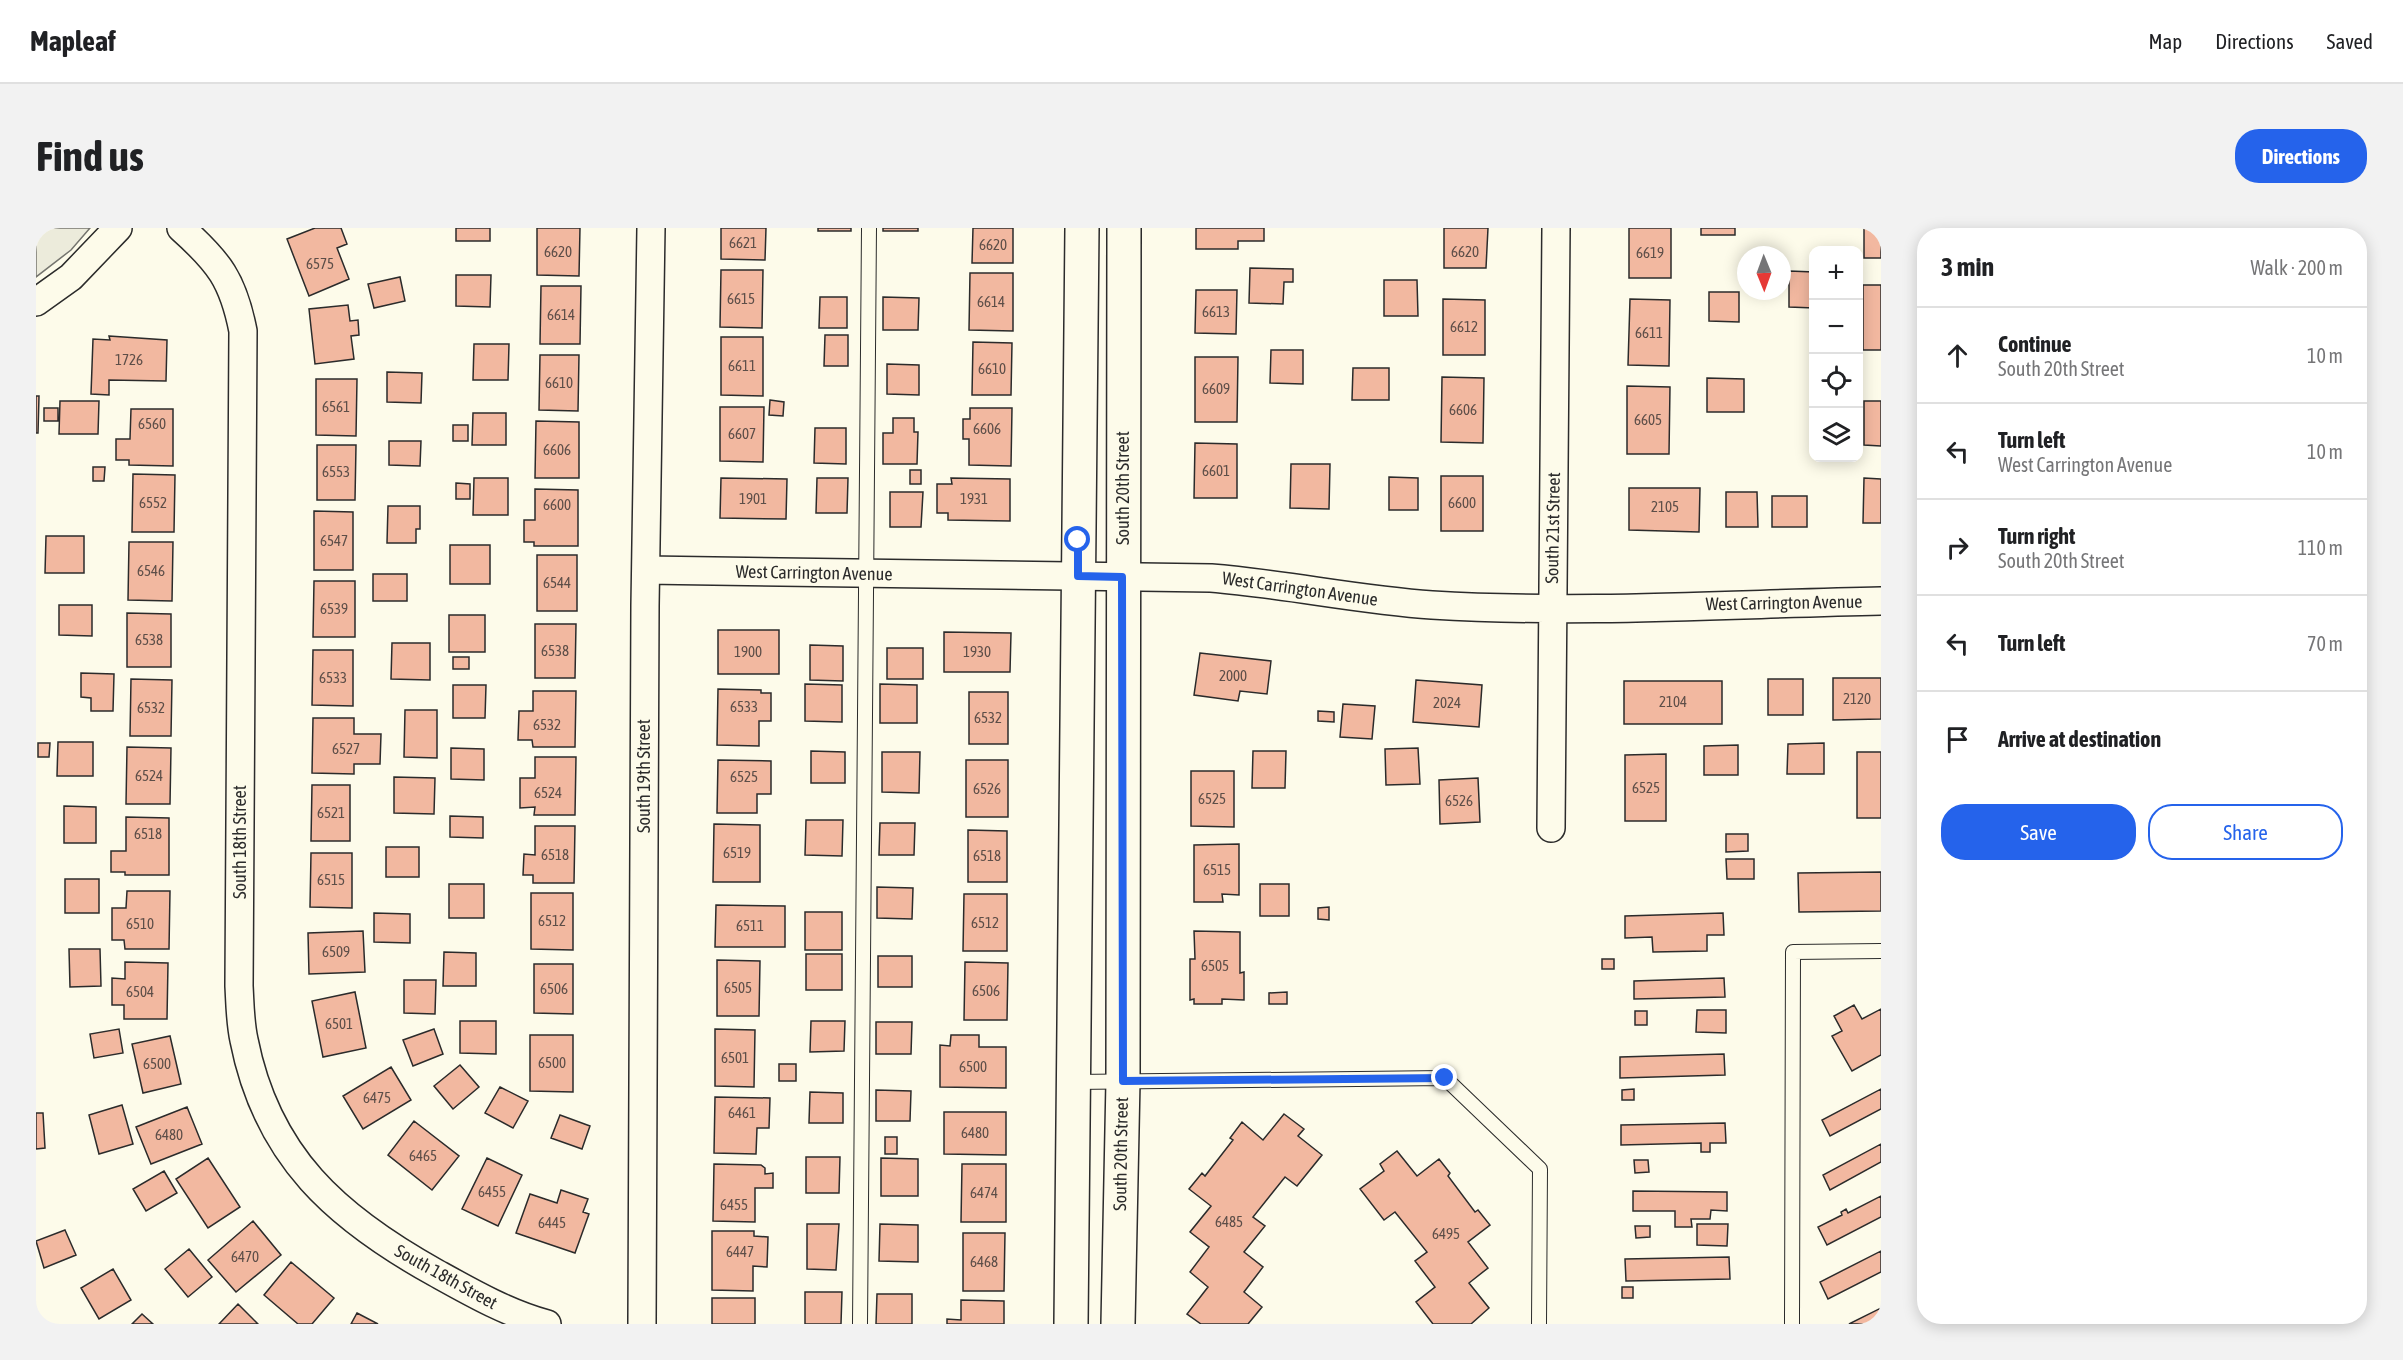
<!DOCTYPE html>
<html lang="en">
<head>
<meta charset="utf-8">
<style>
	:root { --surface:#fff; --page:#f2f2f2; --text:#202124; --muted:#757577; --line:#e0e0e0; --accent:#2563eb }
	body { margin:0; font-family:"Asap Condensed",sans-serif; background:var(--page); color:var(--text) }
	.controls { position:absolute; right:18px; top:18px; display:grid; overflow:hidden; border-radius:12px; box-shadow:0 3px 15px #0003 }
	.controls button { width:54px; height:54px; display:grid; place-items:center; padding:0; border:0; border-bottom:2px solid var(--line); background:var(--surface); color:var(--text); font:30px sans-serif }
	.compass { position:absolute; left:1701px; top:18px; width:54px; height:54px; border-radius:50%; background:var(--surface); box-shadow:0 3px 15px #0003; rotate:179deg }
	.stop { position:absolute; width:18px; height:18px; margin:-14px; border:4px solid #2563eb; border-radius:50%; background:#fff }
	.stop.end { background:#2563eb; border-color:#fff; box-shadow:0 2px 6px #0008 }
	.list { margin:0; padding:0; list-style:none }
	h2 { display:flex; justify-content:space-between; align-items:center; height:78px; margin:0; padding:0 24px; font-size:26px }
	h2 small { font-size:20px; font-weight:400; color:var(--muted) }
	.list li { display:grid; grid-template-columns:39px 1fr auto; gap:18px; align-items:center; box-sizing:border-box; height:96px; padding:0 24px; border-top:2px solid var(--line) }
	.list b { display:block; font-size:22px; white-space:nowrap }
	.list p { margin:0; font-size:20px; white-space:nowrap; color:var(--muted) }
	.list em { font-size:20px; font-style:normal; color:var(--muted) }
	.actions { display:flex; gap:12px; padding:18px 24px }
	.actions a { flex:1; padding:14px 0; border:2px solid var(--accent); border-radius:24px; text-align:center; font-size:21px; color:var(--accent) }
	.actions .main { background:var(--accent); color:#fff }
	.icon { flex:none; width:33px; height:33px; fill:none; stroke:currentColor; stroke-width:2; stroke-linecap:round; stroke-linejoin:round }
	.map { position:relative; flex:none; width:1845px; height:1096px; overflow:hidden; border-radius:24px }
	header { display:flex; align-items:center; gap:36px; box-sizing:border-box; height:84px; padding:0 30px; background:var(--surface); border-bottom:2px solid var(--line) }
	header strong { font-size:28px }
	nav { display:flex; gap:33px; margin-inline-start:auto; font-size:21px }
	.intro { display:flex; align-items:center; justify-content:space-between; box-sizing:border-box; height:144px; padding:0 36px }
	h1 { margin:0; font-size:42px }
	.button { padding:15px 27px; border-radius:24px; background:var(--accent); color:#fff; font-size:21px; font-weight:700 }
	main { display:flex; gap:36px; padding:0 36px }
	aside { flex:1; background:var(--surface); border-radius:24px; box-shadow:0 3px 15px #0003 }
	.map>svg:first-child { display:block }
</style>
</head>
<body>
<header>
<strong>Mapleaf</strong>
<nav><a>Map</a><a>Directions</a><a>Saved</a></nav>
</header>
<div class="intro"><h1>Find us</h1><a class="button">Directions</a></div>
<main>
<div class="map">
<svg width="1845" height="1096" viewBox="0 0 1845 1096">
	<rect width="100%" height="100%" fill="#fdfbea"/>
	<path fill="#ecebdb" stroke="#74746e" stroke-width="1.5" d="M0 0H54L35 22 0 49Z"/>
	<path fill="#f2b8a0" stroke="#2b2b2b" stroke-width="1.5" d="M279 0H305L311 16 301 20 313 51 273 68 251 11Z
		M420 0H454V13H420Z
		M501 0H544L543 48 501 47Z
		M685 0H730L729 32 685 31Z
		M782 0H815V3H782Z
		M847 0H882V3H847Z
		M937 0H977V35H936Z
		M1160 0H1228V13H1202V21H1160Z
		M1408 0H1452L1450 40H1408Z
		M1593 0H1635V50H1593Z
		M1665 0H1699V7H1665Z
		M1828 0H1845V30H1828Z
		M1214 40 1257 41V54H1248L1247 76 1213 75Z
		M685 42H727L726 100 684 99Z
		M1753 43 1778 44V80L1753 79Z
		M934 45H977V103L933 102Z
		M420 47H455L454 79 420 78Z
		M364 49 369 73 338 80 332 56Z
		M1348 52H1381L1382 88H1348Z
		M1827 57H1845V122H1827Z
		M505 58H545L544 116H504Z
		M1160 62H1201L1200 106 1159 105Z
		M1673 64H1703V94L1673 93Z
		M784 69H811V100H783Z
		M847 69 883 70 882 102H847Z
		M1407 71 1449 72V127H1407Z
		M1594 71 1634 72 1633 138 1592 137Z
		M312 77 314 93 322 92 323 107 315 108 318 131 279 136 273 81Z
		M789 107H812V138H788Z
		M73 108 131 112 130 153 73 152V167L55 166 57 111 74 112Z
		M685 109H727V168L685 167Z
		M937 114 976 115 975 167H936Z
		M438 116H473L472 152H437Z
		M1235 122H1267V156L1234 155Z
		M504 127H543L542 183 503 182Z
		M1159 129H1202L1201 194H1159Z
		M851 136 883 137V167L851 166Z
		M1317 140H1353V172H1316Z
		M351 144 386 145 385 175 351 174Z
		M1406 149 1448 150 1447 215 1405 214Z
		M1671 150 1708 151V184H1671Z
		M280 151H321L320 208 280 207Z
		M1591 158 1634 159 1633 226H1591Z
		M0 168H3L2 205H0Z
		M734 172 748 174 747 188 733 187Z
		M24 173H63L62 206H23Z
		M1828 173H1845V218L1828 217Z
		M684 179H728L727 234 684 233Z
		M8 180H22V193H8Z
		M934 180H976L975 238 933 237V211H927V191H934Z
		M95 181H137V238L93 237V232H80V211H94Z
		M437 185H470V217H436Z
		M857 190H878V204H882L881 236H847V205H857Z
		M500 193 543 194V250H499Z
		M417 197H432V213H417Z
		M779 200H810V236L778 235Z
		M353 213H385L384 238 353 237Z
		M1159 215 1201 216V270H1158Z
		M281 217H320L319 272H281Z
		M1255 236H1294L1293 281 1254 280Z
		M57 239H69L68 253H57Z
		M874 242H885V256H874Z
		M97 246 139 247 138 304H96Z
		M1405 248H1447V303H1405Z
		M1353 249 1382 250V282H1353Z
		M438 250H472V287H437Z
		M685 250 751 251 750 291 684 290Z
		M781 250H812L811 285H780Z
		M915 250 974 251V293L912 292V285H901V256H916Z
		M1828 250 1845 251V295H1827Z
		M420 255 434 256V271H420Z
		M1593 260H1664L1663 304 1593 302Z
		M499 261 542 262V318H498V314H488V292H499Z
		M854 264H887L885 299H854Z
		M1690 264H1721L1722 299H1690Z
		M1736 268H1771V299H1736Z
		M352 278H384V301H380V315H351Z
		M278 283 317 284V342H278Z
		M10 308H48V345H9Z
		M93 314H137L136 373 92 372Z
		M414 317H454V356H414Z
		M501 327H541V383H501Z
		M337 346H371V373H337Z
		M278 353H319V409H277Z
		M23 377H56V408L23 407Z
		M91 385 135 386V439H91Z
		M413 387H449V424H413Z
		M499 396H540L539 450H499Z
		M682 402H743V446H682Z
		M908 404 975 405 974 444H908Z
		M356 415H394V452L355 451Z
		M774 417 807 418V453L774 452Z
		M851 420H887V451H851Z
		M277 422H317V478L276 477Z
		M1164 425 1235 433 1231 466 1204 463 1202 473 1158 467Z
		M417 429H433V441H417Z
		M45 445 78 446 77 483H55V470L45 469Z
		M1797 450H1845V491L1797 492Z
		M95 451 136 452 135 508H94Z
		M1732 451H1767V487H1732Z
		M1380 452 1446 457 1443 499 1377 494Z
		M1588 453H1686V496H1588Z
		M769 456 806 457V494L769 493Z
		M844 456 881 457V495H844Z
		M417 457H450L449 490H417Z
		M682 461 725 462V465H735V493H723V518L681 517Z
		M497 463H540L539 519H497L496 512H482L483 483H497Z
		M933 464H972V516H933Z
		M1307 476 1339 478 1336 511 1304 509Z
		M369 482H401V530L368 529Z
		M1282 483 1298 484V494L1282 493Z
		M277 490H318V506H345L344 536H318V546L276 545Z
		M22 514H57V548H21Z
		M2 515H14L13 529H2Z
		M1788 515V546H1751L1752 516Z
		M1702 517V547H1668V518Z
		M91 519 135 520 134 576H90Z
		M415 520 448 521V552L415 551Z
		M1382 520 1384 556 1350 557 1349 521Z
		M775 523 809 524V555H775Z
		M1217 523H1250L1249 560H1216Z
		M846 524H884L883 565 846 564Z
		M1821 524H1845V590H1821Z
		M1630 526V593H1589V527Z
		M499 529H540L539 587H498L499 579 484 580V550H499Z
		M682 532 735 533V566H721V585H681Z
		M930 532H972V589H930Z
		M1155 543H1198V599L1155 598Z
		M358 549 399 550 398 586 358 585Z
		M1442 550 1444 594 1404 596 1403 552Z
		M276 557H314V613H275Z
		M28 578 60 579V615H28Z
		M414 588 447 589V610L414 609Z
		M90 589 133 590V647H89V644H75V623H90Z
		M770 592H807L806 628 769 627Z
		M844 595H879L878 627H843Z
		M678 596 724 597V654H677Z
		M499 598H539L538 655H497V647H487L488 626 499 627Z
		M932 602 971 603V654H932Z
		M1690 606H1712V623L1690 624Z
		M1203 616V667L1186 666 1187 674H1158V617Z
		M350 619H383V649H350Z
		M275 625H316V680L274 679Z
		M1690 631H1718V651H1691Z
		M1845 644V683L1763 684 1762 645Z
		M29 651H63V685H29Z
		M413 656H448V690H413Z
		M1224 656H1253V688H1224Z
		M841 659 877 660 876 691 841 690Z
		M91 663H134L133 721H89L88 712H76V680H90Z
		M495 665H537V722L495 721Z
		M928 666H971V723H927Z
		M680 677 749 678V719H679Z
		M1293 679V692L1282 691V680Z
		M769 684H806V722H769Z
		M338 685 374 686V715L338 714Z
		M1687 685 1688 707H1671V723L1617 724 1616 709 1589 710V688Z
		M327 703 329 744 273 746 272 705Z
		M1158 703 1204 704V745L1208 744V772L1186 771V776H1158V771L1154 772V731H1159Z
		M33 721H64L65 758 34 759Z
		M408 724 440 725V758H407Z
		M770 726H806V762H770Z
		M842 728H876V759H842Z
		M1566 731H1578V741H1566Z
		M681 732 724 733 723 788H681Z
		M89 734 132 735 131 791H88V777H76V750L89 751Z
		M929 734 972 735 971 792H928Z
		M498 736H537V786L498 785Z
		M1688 750 1689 769 1598 771V753Z
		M368 752H400L399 786 368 785Z
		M319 764 330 820 287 829 276 773Z
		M1251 764V776H1233V765Z
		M1818 777 1826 791 1845 781V827L1816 843 1796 808 1806 803 1798 788Z
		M1661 782H1690V805L1660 804Z
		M1599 783H1611V797H1599Z
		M424 793H460V826L424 825Z
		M775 793H809L808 823 774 824Z
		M840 794H876L875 826H840Z
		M83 801 87 825 58 830 54 806Z
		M398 801 407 826 377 838 367 812Z
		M679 801 719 802 718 859 679 858Z
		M494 807H537V864L494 863Z
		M915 807H943V819H970V860L904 859V817L914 818Z
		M134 808 145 856 107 865 96 816Z
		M1688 826 1689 847 1584 850V829Z
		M743 836H760V853H743Z
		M424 837 443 859 417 881 398 858Z
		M355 839 375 872 327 901 307 868Z
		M464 859 492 873 477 900 449 885Z
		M1598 861V872H1586V862Z
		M1845 861V881L1794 908 1786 892Z
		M840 862 875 863 874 893H840Z
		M774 864 807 865V895H773Z
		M679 869 734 870 733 900H721L720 926 678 925Z
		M86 877 97 916 63 926 53 887Z
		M151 879 166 916 115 936 100 899Z
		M908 884H970V927L908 926Z
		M0 885H7L9 920 0 921Z
		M1248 886 1268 901 1262 908 1286 927 1261 958 1249 949 1217 989 1229 998 1208 1024 1227 1039 1208 1064 1226 1079 1212 1096H1165L1151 1086 1172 1059 1154 1044 1173 1019 1154 1004 1175 978 1153 961 1166 945 1169 948 1197 912 1194 910 1206 894 1227 912Z
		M524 887 554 898 546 921 515 910Z
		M378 893 423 928 396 962 352 927Z
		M1689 895 1690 915H1674V924H1665V915L1585 917V897Z
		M849 909H861V926H849Z
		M1845 916V934L1794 962 1787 947Z
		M1361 923 1381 948 1403 931 1414 945 1412 948 1439 984 1442 982 1454 997 1432 1014 1452 1040 1433 1055 1453 1080 1435 1096H1397L1380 1074 1399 1059 1379 1033 1391 1024 1359 984 1348 992 1324 961 1348 943 1344 936Z
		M770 929H804L803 965H770Z
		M172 930 204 979 172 1000 140 951Z
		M451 930 486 947 462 998 426 981Z
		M845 930 882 931V968H845Z
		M1598 932H1612L1613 944 1599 945Z
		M678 936 725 937 729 940V946L737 945V960H719V994L677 993Z
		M926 936H970V994H925Z
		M128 943 141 965 110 983 97 961Z
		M525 962 552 971 547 984 553 986 539 1025 480 1005 494 966 521 975Z
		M1597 963 1691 964V983L1675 982 1674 991H1655L1656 999H1639V983H1597Z
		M1845 968V989L1791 1017 1782 999 1806 987 1805 984 1810 981 1812 985Z
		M217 993 245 1027 200 1064 172 1032Z
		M771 996H803L800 1042 771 1041Z
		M844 996 882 997V1034L843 1033Z
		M1661 996H1692L1691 1018 1661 1017Z
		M1599 998H1614V1009L1600 1010Z
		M29 1002 40 1027 8 1040 0 1013Z
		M676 1003H718V1008L732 1009 731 1039 717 1038V1063L676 1062Z
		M927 1005H969L968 1063H927Z
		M153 1021 176 1049 152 1069 129 1041Z
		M1845 1023V1044L1792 1071 1784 1054Z
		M1693 1029 1694 1051 1590 1053 1589 1031Z
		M255 1034 298 1070 276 1096H262L228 1067Z
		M77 1041 95 1072 63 1091 45 1060Z
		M1586 1059H1597V1070H1586Z
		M769 1064H806L805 1096H769Z
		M841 1066H876V1096H840Z
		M676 1070H719V1096H676Z
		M925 1072 968 1073V1096H911V1091L925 1092Z
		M202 1076 222 1096H183Z
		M1845 1080V1096H1813Z
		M321 1085 342 1096H315Z
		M106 1086 117 1096H96Z"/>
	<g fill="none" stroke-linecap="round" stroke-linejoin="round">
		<g stroke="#2b2b2b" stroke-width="16">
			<path id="lane" d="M1038 854 1409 850 1504 941 1503 1096
				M824 1096 833 0
				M1756 1096 1757 724 1845 723"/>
		</g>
		<g stroke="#2b2b2b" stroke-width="30">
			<path id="street" d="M145 0C183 34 197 52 207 103L203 758C204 775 204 794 208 812 231 929 301 990 400 1045 436 1065 471 1085 511 1096
				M0 74 35 49 82 0
				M610 342 1175 350C1249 356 1322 372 1396 377 1545 386 1696 376 1845 373
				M1515 600 1520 0
				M606 1096 609 378 615 0"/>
		</g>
		<g stroke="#2b2b2b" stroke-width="36">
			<path id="secondary" d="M1035 1096 1046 0
				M1082 1096 1087 853 1088 0"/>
		</g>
		<use href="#lane" stroke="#fdfbea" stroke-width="14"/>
		<use href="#street" stroke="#fdfbea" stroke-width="27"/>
		<use href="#secondary" stroke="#fdfbea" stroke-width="33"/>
	</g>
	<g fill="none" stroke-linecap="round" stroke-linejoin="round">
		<path stroke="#2563eb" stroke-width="8" d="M1042 312V348L1086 349 1087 853 1409 850"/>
	</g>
	<g text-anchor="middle" stroke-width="4.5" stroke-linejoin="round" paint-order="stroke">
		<g font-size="15" fill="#5d4e48">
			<text x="707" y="20">6621</text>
			<text x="957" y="22">6620</text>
			<text x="522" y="29">6620</text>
			<text x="1429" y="29">6620</text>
			<text x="1614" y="30">6619</text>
			<text x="284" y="41">6575</text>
			<text x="705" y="76">6615</text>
			<text x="955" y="79">6614</text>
			<text x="1180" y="89">6613</text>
			<text x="525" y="92">6614</text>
			<text x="1428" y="104">6612</text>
			<text x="1613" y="110">6611</text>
			<text x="93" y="137">1726</text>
			<text x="706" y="143">6611</text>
			<text x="956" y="146">6610</text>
			<text x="523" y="160">6610</text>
			<text x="1180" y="166">6609</text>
			<text x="300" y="184">6561</text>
			<text x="1427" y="187">6606</text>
			<text x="1612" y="197">6605</text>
			<text x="116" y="201">6560</text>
			<text x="951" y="206">6606</text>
			<text x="706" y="211">6607</text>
			<text x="521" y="227">6606</text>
			<text x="1180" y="248">6601</text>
			<text x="300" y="249">6553</text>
			<text x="717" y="276">1901</text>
			<text x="938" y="276">1931</text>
			<text x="117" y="280">6552</text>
			<text x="1426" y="280">6600</text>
			<text x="521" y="282">6600</text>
			<text x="1629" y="284">2105</text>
			<text x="298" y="318">6547</text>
			<text x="115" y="348">6546</text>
			<text x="521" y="360">6544</text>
			<text x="298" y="386">6539</text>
			<text x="113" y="417">6538</text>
			<text x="519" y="428">6538</text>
			<text x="712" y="429">1900</text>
			<text x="941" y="429">1930</text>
			<text x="1197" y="453">2000</text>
			<text x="297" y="455">6533</text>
			<text x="1821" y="476">2120</text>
			<text x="1637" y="479">2104</text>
			<text x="1411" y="480">2024</text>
			<text x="708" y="484">6533</text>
			<text x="115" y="485">6532</text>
			<text x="952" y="495">6532</text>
			<text x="511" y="502">6532</text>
			<text x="310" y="526">6527</text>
			<text x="113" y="553">6524</text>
			<text x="708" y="554">6525</text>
			<text x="1610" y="565">6525</text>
			<text x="951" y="566">6526</text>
			<text x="512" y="570">6524</text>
			<text x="1176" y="576">6525</text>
			<text x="1423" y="578">6526</text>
			<text x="295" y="590">6521</text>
			<text x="112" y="611">6518</text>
			<text x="701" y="630">6519</text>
			<text x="519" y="632">6518</text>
			<text x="951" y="633">6518</text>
			<text x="1181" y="647">6515</text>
			<text x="295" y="657">6515</text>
			<text x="516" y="698">6512</text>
			<text x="949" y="700">6512</text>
			<text x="104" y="701">6510</text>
			<text x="714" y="703">6511</text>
			<text x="300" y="729">6509</text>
			<text x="1179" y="743">6505</text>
			<text x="702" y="765">6505</text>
			<text x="518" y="766">6506</text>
			<text x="950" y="768">6506</text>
			<text x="104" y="769">6504</text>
			<text x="303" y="801">6501</text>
			<text x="699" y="835">6501</text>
			<text x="516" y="840">6500</text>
			<text x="121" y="841">6500</text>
			<text x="937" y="844">6500</text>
			<text x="341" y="875">6475</text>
			<text x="706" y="890">6461</text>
			<text x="939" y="910">6480</text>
			<text x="133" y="912">6480</text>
			<text x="387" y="933">6465</text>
			<text x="456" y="969">6455</text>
			<text x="948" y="970">6474</text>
			<text x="698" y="982">6455</text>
			<text x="1193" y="999">6485</text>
			<text x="516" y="1000">6445</text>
			<text x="1410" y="1011">6495</text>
			<text x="704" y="1029">6447</text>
			<text x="209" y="1034">6470</text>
			<text x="948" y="1039">6468</text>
		</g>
		<g font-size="18" fill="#2b2b2b" stroke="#fdfbea">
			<text transform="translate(1087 260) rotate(-90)" y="6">South 20th Street</text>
			<text transform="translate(1517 300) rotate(-89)" y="6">South 21st Street</text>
			<text transform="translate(778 345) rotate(1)" y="6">West Carrington Avenue</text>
			<text transform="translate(1264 361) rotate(8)" y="6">West Carrington Avenue</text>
			<text transform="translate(1748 375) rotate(-1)" y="6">West Carrington Avenue</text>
			<text transform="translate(608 548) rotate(-90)" y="6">South 19th Street</text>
			<text transform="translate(204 614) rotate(-90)" y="6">South 18th Street</text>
			<text transform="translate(1085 926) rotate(-89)" y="6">South 20th Street</text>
			<text transform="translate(410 1049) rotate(29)" y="6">South 18th Street</text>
		</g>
	</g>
</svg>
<div class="controls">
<button>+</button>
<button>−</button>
<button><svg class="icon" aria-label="locate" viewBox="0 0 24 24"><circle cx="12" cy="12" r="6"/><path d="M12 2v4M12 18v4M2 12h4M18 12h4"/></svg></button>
<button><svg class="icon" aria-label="layers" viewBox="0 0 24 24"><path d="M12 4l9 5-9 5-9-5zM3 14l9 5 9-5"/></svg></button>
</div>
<svg class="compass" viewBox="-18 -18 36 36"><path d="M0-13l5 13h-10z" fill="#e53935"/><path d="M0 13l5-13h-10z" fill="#757577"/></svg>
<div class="stop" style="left:1042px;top:312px"></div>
<div class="stop end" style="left:1409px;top:850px"></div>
</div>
<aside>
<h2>3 min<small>Walk · 200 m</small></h2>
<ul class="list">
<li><svg class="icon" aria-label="ahead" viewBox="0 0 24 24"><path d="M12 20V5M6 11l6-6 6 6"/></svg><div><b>Continue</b><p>South 20th Street</p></div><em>10 m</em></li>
<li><svg class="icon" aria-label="left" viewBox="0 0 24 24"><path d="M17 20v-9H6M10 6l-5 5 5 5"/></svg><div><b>Turn left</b><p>West Carrington Avenue</p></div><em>10 m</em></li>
<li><svg class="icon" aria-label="right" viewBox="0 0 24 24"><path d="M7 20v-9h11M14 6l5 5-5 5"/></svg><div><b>Turn right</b><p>South 20th Street</p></div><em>110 m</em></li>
<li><svg class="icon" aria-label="left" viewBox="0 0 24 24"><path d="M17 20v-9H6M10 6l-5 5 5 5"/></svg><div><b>Turn left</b></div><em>70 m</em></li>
<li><svg class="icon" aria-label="arrive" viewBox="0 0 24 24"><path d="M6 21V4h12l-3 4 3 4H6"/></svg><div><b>Arrive at destination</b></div></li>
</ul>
<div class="actions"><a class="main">Save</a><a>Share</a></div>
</aside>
</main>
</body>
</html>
